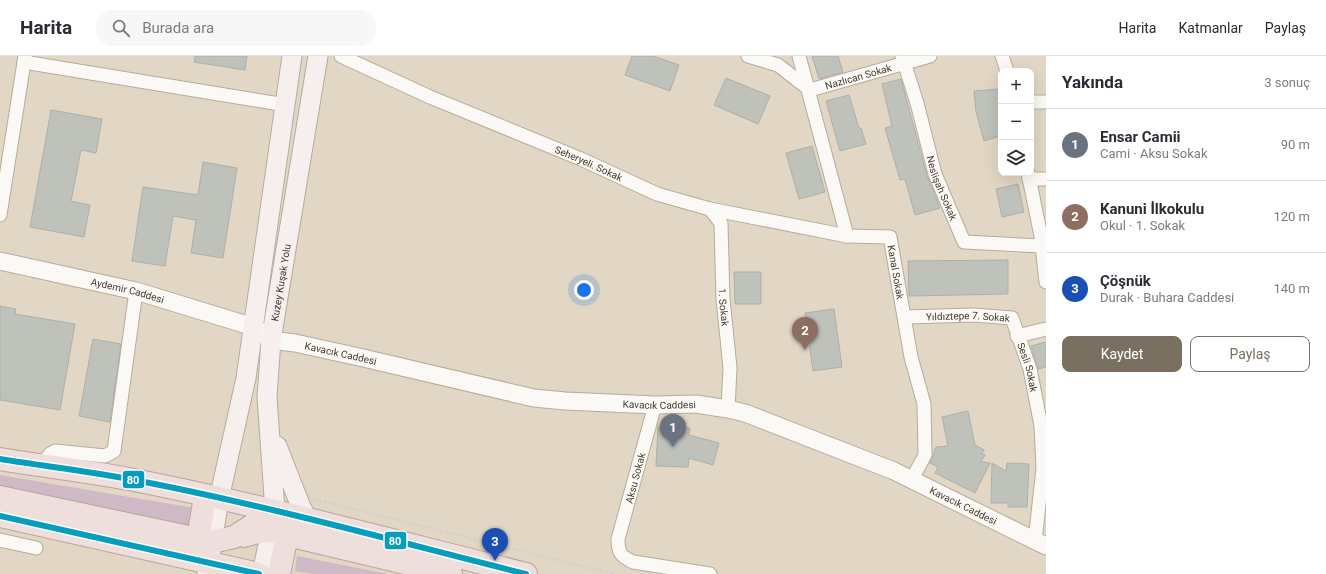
<!DOCTYPE html>
<html lang="tr">
<head>
<meta charset="utf-8">
<style>
	:root { --surface:#fff; --page:#f7f7f7; --text:#2b2b33; --muted:#7c7c81; --line:#e1e1e2; --accent:#7a7061 }
	body { margin:0; font-family:Roboto,sans-serif; background:var(--page); color:var(--text) }
	.controls { position:absolute; right:12px; top:12px; display:grid; overflow:hidden; border-radius:8px; box-shadow:0 4px 16px #0002 }
	.controls button { width:36px; height:36px; display:grid; place-items:center; padding:0; border:0; border-bottom:1px solid var(--line); background:var(--surface); color:var(--text); font:20px sans-serif }
	.you { position:absolute; left:584px; top:234px; width:14px; height:14px; margin:-10px; border:3px solid #fff; border-radius:50%; background:#1a73e8; box-shadow:0 0 0 6px #1a73e833 }
	.badge { display:grid; place-items:center; width:26px; height:26px; border-radius:50%; background:var(--accent); color:#fff; font-size:13px; font-weight:700 }
	.pin { position:absolute; translate:-50% -33px; filter:drop-shadow(0 1px 2px #0008) }
	.pin::after { content:''; position:absolute; top:21px; width:14px; height:12px; background:inherit; clip-path:polygon(0 0,100% 0,50% 100%) }
	.list { margin:0; padding:0; list-style:none }
	h2 { display:flex; justify-content:space-between; align-items:center; height:52px; margin:0; padding:0 16px; font-size:17px }
	h2 small { font-size:13px; font-weight:400; color:var(--muted) }
	.list li { display:grid; grid-template-columns:26px 1fr auto; gap:12px; align-items:center; box-sizing:border-box; height:72px; padding:0 16px; border-top:1px solid var(--line) }
	.list b { display:block; font-size:15px; white-space:nowrap }
	.list p { margin:0; font-size:13px; white-space:nowrap; color:var(--muted) }
	.list em { font-size:13px; font-style:normal; color:var(--muted) }
	.actions { display:flex; gap:8px; padding:12px 16px }
	.actions a { flex:1; padding:9px 0; border:1px solid var(--accent); border-radius:8px; text-align:center; font-size:14px; color:var(--accent) }
	.actions .main { background:var(--accent); color:#fff }
	.icon { flex:none; width:22px; height:22px; fill:none; stroke:currentColor; stroke-width:2; stroke-linecap:round; stroke-linejoin:round }
	.map { position:relative; flex:none; width:1046px; height:518px; overflow:hidden }
	header { display:flex; align-items:center; gap:24px; box-sizing:border-box; height:56px; padding:0 20px; background:var(--surface); border-bottom:1px solid var(--line) }
	header strong { font-size:19px }
	nav { display:flex; gap:22px; margin-inline-start:auto; font-size:14px }
	.search { width:280px; height:36px; background:var(--page); display:flex; align-items:center; gap:10px; box-sizing:border-box; padding:0 14px; border-radius:22px; color:var(--muted); font-size:15px }
	main { display:flex }
	aside { flex:1; background:var(--surface) }
	.map>svg:first-child { display:block }
</style>
</head>
<body>
<header>
<strong>Harita</strong>
<div class="search"><svg class="icon" aria-label="search" viewBox="0 0 24 24"><circle cx="10" cy="10" r="6"/><path d="M15 15l6 6"/></svg>Burada ara</div>
<nav><a>Harita</a><a>Katmanlar</a><a>Paylaş</a></nav>
</header>
<main>
<div class="map">
<svg width="1046" height="518" viewBox="0 0 1046 518">
	<rect width="100%" height="100%" fill="#e2d6c4"/>
	<path fill="#cfb9c7" d="M0 419 200 453 194 473 0 433Z
		M297 500 388 518H314L295 515Z"/>
	<path fill="#bec2ba" stroke="#adb0a8" d="M195 0H247L245 14 194 6Z
		M632 0H653L679 9 670 35 625 19Z
		M812 0H838L843 16 819 23Z
		M726 22 770 40 758 68 714 49Z
		M901 23 927 120 940 152 915 159 905 123 900 124 885 72 892 70 882 28Z
		M999 33 1001 80 984 85 976 56 974 35Z
		M849 39 859 72H861L866 88 840 95 826 45Z
		M51 54 102 63 96 97 81 94 71 145 90 149 84 181 30 171Z
		M812 90 825 136 799 143 786 97Z
		M203 106 237 112 223 202 191 197 196 164 173 160 165 210 132 205 143 131 198 139Z
		M1018 128 1024 156 1002 161 996 133Z
		M1008 204V238L909 240 908 205Z
		M734 216H761V248H735Z
		M0 250 16 253 15 258 75 268 60 354 0 344Z
		M834 253 842 311 813 315 805 257Z
		M93 283 121 288 110 366 79 360Z
		M1046 286V311L1038 313 1031 290Z
		M968 355 975 389 984 394 982 397 985 399 981 406 990 407 975 437 935 417 938 411 930 407 936 391 948 390 942 361Z
		M658 371 690 372 689 379 719 387 713 409 689 402 688 411 656 410Z
		M992 407 1006 415 1007 407 1029 408 1027 451H1008V447H991Z"/>
	<g fill="none" stroke-linecap="round" stroke-linejoin="round">
		<g stroke="#b5ac9e" stroke-width="15">
			<g id="minor">
				<path id="s1" d="M341 0 430 41 581 103 657 138 710 153 847 180"/>
				<path id="s2" d="M748 0 778 9 810 34 930 0"/>
				<path id="s3" d="M799 0 847 180 890 181 911 301 924 348 925 399 911 425"/>
				<path id="s4" d="M902 0 917 47 935 118 964 186 1042 190"/>
				<path d="M1002 0 1007 15"/>
				<path d="M24 6 286 49"/>
				<path d="M1031 46H1046"/>
				<path d="M1028 117 1041 180 1046 226"/>
				<path d="M1029 123H1046"/>
				<path id="s5" d="M710 153 721 167 723 243 730 312 728 353"/>
				<path d="M0 159 25 0"/>
				<path id="s6" d="M905 261 974 259 1012 262 1030 313 1041 370 1043 412 1035 485"/>
				<path d="M1017 280 1046 273"/>
				<path d="M655 349 618 483C618 496 620 500 633 506L710 518"/>
				<path d="M42 409 50 398 55 395 105 400 114 395 136 235"/>
				<path d="M0 484 36 492"/>
			</g>
		</g>
		<g stroke="#b5ac9e" stroke-width="19">
			<g id="tertiary">
				<path id="s7" d="M0 205 136 235 254 271 271 284 295 287 359 301 534 342 565 345 655 349 696 348 728 353 745 357 894 415 1046 490"/>
			</g>
		</g>
		<g stroke="#b5ac9e" stroke-width="21">
			<g id="secondary">
				<path d="M277 390 301 451 308 464"/>
				<path d="M207 518 219 443 246 322 292 0"/>
				<path id="s8" d="M262 518 275 455 267 341 271 284 318 0"/>
			</g>
		</g>
		<g stroke="#bca39c" stroke-width="24">
			<path id="trunk" d="M0 403C43 410 86 415 129 423 262 449 394 485 526 518
				M0 441 212 486 234 481 275 455
				M0 460 259 518
				M244 480 258 476 271 475 451 518
				M198 483 205 440
				M279 518 287 479"/>
		</g>
		<path stroke="#d4d0ca" stroke-width="2.5" stroke-dasharray="3 2" stroke-linecap="butt" d="M314 443 613 518"/>
		<use href="#minor" stroke="#fbf9f6" stroke-width="13"/>
		<use href="#tertiary" stroke="#fbf9f6" stroke-width="17"/>
		<use href="#secondary" stroke="#f6efed" stroke-width="19"/>
		<use href="#trunk" stroke="#eededc" stroke-width="22"/>
		<g stroke="#fffdf9" stroke-width="9">
			<path id="bus-1" d="M0 403C43 410 86 415 129 423 262 448 394 485 526 518
				M0 460 259 518"/>
		</g>
		<use href="#bus-1" stroke="#079ebe" stroke-width="6"/>
	</g>
	<g text-anchor="middle" stroke-width="3" stroke-linejoin="round" paint-order="stroke">
		<g font-size="10" fill="#42392b" stroke="#fffdf9">
			<text dy="4" stroke="none"><textPath href="#s2" startOffset="122">Nazlıcan Sokak</textPath></text>
			<text dy="4" stroke="none"><textPath href="#s1" startOffset="270">Seheryeli. Sokak</textPath></text>
			<text dy="4" stroke="none"><textPath href="#s4" startOffset="138">Neslişah Sokak</textPath></text>
			<text dy="4" stroke="none"><textPath href="#s3" startOffset="265">Kanal Sokak</textPath></text>
			<text dy="4" stroke="none"><textPath href="#s8" startOffset="294">Kuzey Kuşak Yolu</textPath></text>
			<text dy="4" stroke="none"><textPath href="#s7" startOffset="131">Aydemir Caddesi</textPath></text>
			<text dy="4" stroke="none"><textPath href="#s5" startOffset="102">1. Sokak</textPath></text>
			<text dy="4" stroke="none"><textPath href="#s6" startOffset="63">Yıldıztepe 7. Sokak</textPath></text>
			<text dy="4" stroke="none"><textPath href="#s7" startOffset="355">Kavacık Caddesi</textPath></text>
			<text dy="4" stroke="none"><textPath href="#s6" startOffset="159">Sesli Sokak</textPath></text>
			<text dy="4" stroke="none"><textPath href="#s7" startOffset="679">Kavacık Caddesi</textPath></text>
			<text transform="translate(635 422) rotate(-75)" y="4">Aksu Sokak</text>
			<text dy="4" stroke="none"><textPath href="#s7" startOffset="1003">Kavacık Caddesi</textPath></text>
		</g>
	</g>
	<g stroke="#fffdf9" stroke-width="1.5">
		<rect x="122" y="414" width="23" height="19" rx="4" fill="#079ebe"/>
		<rect x="384" y="475" width="23" height="19" rx="4" fill="#079ebe"/>
	</g>
	<g font-size="11" text-anchor="middle" font-weight="bold" fill="#fff">
		<text x="133" y="428">80</text>
		<text x="395" y="489">80</text>
	</g>
</svg>
<div class="controls">
<button>+</button>
<button>−</button>
<button><svg class="icon" aria-label="layers" viewBox="0 0 24 24"><path d="M12 4l9 5-9 5-9-5zM3 14l9 5 9-5"/></svg></button>
</div>
<div class="you"></div>
<div class="pin badge" style="left:673px;top:391px;background:#6b7280">1</div>
<div class="pin badge" style="left:805px;top:294px;background:#8d6e63">2</div>
<div class="pin badge" style="left:495px;top:505px;background:#1a4fb4">3</div>
</div>
<aside>
<h2>Yakında<small>3 sonuç</small></h2>
<ul class="list">
<li><span class="badge" style="background:#6b7280">1</span><div><b>Ensar Camii</b><p>Cami · Aksu Sokak</p></div><em>90 m</em></li>
<li><span class="badge" style="background:#8d6e63">2</span><div><b>Kanuni İlkokulu</b><p>Okul · 1. Sokak</p></div><em>120 m</em></li>
<li><span class="badge" style="background:#1a4fb4">3</span><div><b>Çöşnük</b><p>Durak · Buhara Caddesi</p></div><em>140 m</em></li>
</ul>
<div class="actions"><a class="main">Kaydet</a><a>Paylaş</a></div>
</aside>
</main>
</body>
</html>
